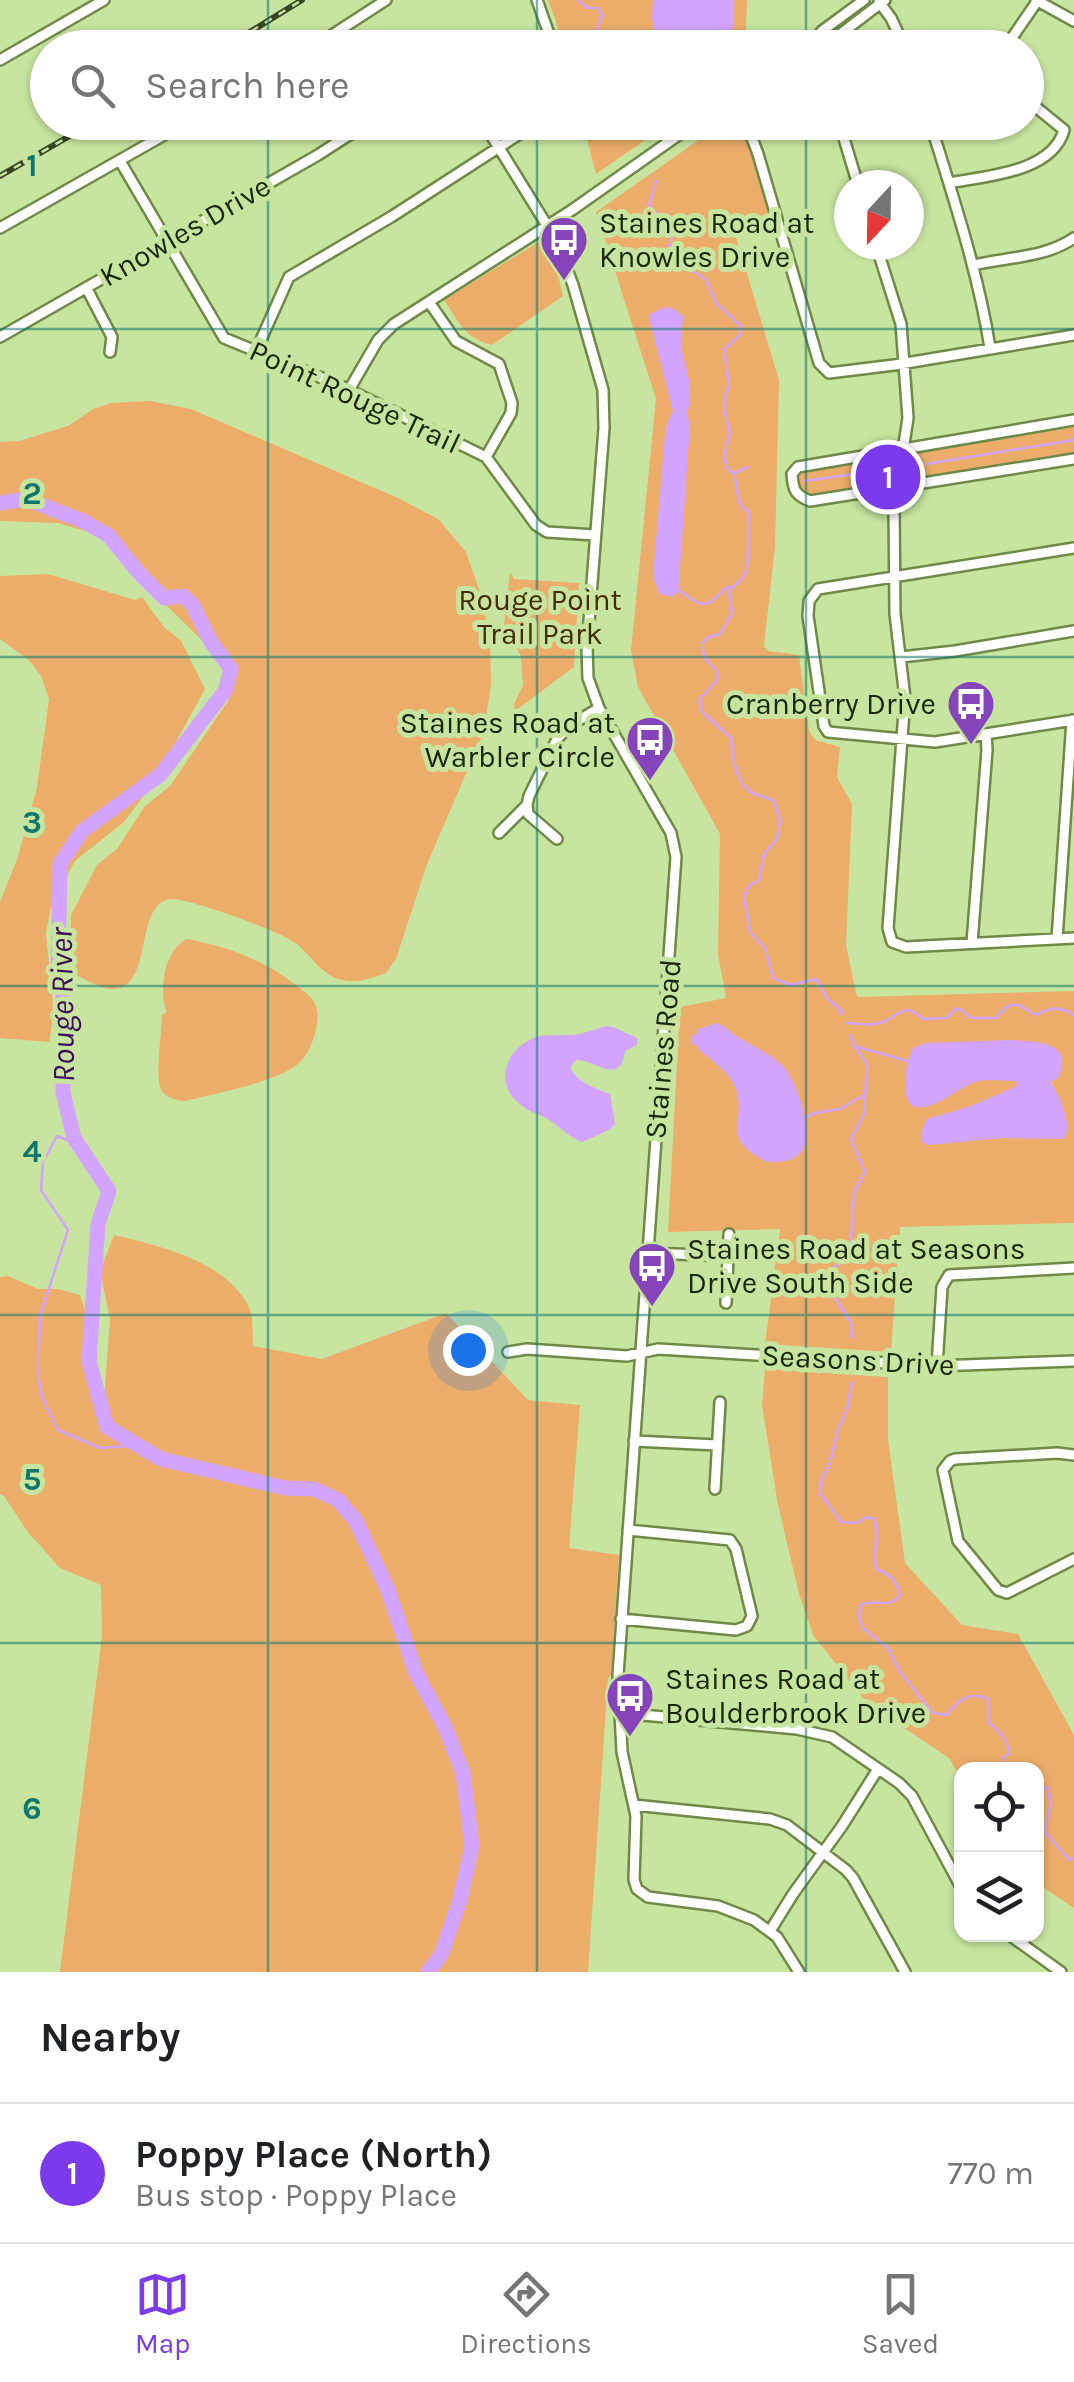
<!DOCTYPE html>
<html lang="en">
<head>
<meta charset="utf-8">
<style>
	:root { --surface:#fff; --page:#f2f2f2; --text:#202124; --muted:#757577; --line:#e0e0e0; --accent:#7c3aed }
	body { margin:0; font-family:Karla,sans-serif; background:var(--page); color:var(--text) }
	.controls { position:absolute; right:30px; bottom:30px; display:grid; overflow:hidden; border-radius:20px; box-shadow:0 2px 8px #0004 }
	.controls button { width:90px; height:90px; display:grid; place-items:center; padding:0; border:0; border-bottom:2px solid var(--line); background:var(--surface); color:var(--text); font:50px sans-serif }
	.compass { position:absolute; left:834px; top:170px; width:90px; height:90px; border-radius:50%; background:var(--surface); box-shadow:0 2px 8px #0004; rotate:202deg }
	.you { position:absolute; left:468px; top:1350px; width:35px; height:35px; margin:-25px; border:8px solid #fff; border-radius:50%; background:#1a73e8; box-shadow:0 0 0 15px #1a73e833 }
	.badge { display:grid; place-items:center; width:65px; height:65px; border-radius:50%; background:var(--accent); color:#fff; font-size:32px; font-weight:700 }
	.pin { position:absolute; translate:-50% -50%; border:5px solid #fff; box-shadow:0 2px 10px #0006 }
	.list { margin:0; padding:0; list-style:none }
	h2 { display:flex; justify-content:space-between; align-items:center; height:130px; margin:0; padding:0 40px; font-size:42px }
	h2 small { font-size:32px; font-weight:400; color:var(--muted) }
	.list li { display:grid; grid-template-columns:65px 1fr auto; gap:30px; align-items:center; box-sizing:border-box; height:140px; padding:0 40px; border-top:2px solid var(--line) }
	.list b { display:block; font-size:38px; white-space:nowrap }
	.list p { margin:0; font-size:32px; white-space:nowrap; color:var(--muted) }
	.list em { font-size:32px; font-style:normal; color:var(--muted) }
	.icon { flex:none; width:55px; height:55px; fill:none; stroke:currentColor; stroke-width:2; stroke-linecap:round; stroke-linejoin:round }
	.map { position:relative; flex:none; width:1074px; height:1972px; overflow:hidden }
	.search { position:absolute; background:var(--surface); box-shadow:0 2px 8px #0004; left:30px; right:30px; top:30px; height:110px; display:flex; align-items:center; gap:25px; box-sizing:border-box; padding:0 35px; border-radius:55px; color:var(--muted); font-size:38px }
	.sheet { height:270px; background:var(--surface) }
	nav { display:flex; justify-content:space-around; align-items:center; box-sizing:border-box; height:140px; border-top:2px solid var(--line); background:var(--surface); font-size:28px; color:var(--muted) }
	nav a { display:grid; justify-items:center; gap:5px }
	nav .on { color:var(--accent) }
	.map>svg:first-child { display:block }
</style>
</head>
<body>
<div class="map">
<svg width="1074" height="1972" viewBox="0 0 1074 1972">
	<rect width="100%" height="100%" fill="#c8e5a0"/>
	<path fill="#ecad6a" d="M548 0H747L745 47H565Z
		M583 123V122L670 123 596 174Z
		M723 123H739L743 127 770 216 733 227 779 380 775 547 764 646 768 651 799 655 809 731 815 740 840 747 837 777 852 804 846 945 857 997 1074 991V1223L900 1227 891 1352 765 1344 780 1229 668 1232 680 1007 726 998 718 954 720 834 638 687 631 650 656 399 596 212Z
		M542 240 559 279 563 296 492 345C464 338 459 322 444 300Z
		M150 401 191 409 398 498 438 519 466 552 481 595 490 639 491 684 484 732 427 864 396 959 386 973C371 978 357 984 342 980 321 975 310 954 294 942 279 931 188 898 171 899 131 903 157 999 105 988 94 985 81 977 70 972L71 915 97 865 117 849 145 806 170 786 228 701 231 691 229 676 218 656 157 596 119 550 89 532 58 523 0 521V442L19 441 68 426 93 409 111 403Z
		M1074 424V454L915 480 913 477 918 450Z
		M892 455 887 484 807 497 795 484 797 474 800 470Z
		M510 572 514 579 579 583 574 667 515 711 514 704 523 685 521 656 504 626Z
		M48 574 135 600 142 597 164 627 181 641 205 689 154 782 124 822 76 860 53 898 46 933 54 1014 49 1042 0 1038V902L18 857 37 787 49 699 41 676 30 661 0 639V576Z
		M187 939C225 946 262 959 293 983 300 988 311 995 315 1004 320 1012 317 1025 315 1034 312 1043 308 1054 301 1061 284 1081 212 1094 185 1101 177 1100 168 1099 162 1091 154 1079 162 1032 162 1015L167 1012C158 993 164 949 187 939Z
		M114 1235C160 1246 226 1261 249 1307 254 1318 252 1335 253 1346L322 1359 446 1313 528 1400 580 1405 569 1548 619 1555 611 1674 608 1679 588 1972H60L102 1636 101 1585 60 1568 27 1531 4 1496 0 1494V1277L8 1276 38 1289H58L80 1295 96 1342 99 1389 103 1412 110 1319 100 1271Z
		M765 1369 888 1377V1440L905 1563 962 1625 1018 1634 1074 1735V1908L1037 1883 1036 1770H962L961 1779 949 1758 867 1703 813 1635 799 1594 778 1505 762 1405Z"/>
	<path fill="#d2a4ff" d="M653 0H733L734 23 727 47H657L652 18Z
		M665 307 674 309 684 317C675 353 689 361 690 392 691 406 685 409 690 425L679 583 678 592 673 597 659 594 653 576 665 435 667 423 673 411 649 318 650 314Z
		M717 1023C727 1027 733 1035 743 1040 756 1048 771 1054 782 1065 797 1080 815 1134 802 1151 793 1163 779 1162 767 1162 718 1138 747 1123 736 1089 730 1072 710 1059 698 1049L697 1045 691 1044V1036L697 1034 698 1029Z
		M606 1026 613 1027 637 1038V1045L625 1051C619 1088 596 1059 576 1060L570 1068C579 1083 594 1088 610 1094L615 1124 609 1130 582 1142C568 1137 561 1127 549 1120 540 1114 529 1112 521 1105 493 1084 505 1048 536 1037 546 1034 557 1036 568 1035 580 1035 594 1030 606 1026Z
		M1014 1040C1040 1042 1074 1042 1058 1078L1052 1081V1084C1061 1099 1074 1129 1063 1139L1002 1138 928 1145 922 1142V1130L927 1119 971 1106 1017 1086 1016 1081C1003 1081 987 1079 975 1082 960 1086 914 1128 906 1095 903 1080 907 1062 913 1048L925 1043Z"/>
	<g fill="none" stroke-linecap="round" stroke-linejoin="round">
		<path stroke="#d2a4ff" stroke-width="2.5" d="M578 0 587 8H598L602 15 597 30 612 48
			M630 122 629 130 632 138
			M656 181 649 205 673 231 667 256 670 262 694 272 706 280 716 303 741 326 740 335 724 349 729 385 725 397V413L730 433 725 452V460L728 469 734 474 740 505 749 512C749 520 748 568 746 572 743 579 734 585 729 592L732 613 720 634 708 637 702 644 704 657 717 671 718 679 699 700 702 712 731 738C732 754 735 782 751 792 756 796 768 797 774 801L780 820 777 839 764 854 759 880 749 886 744 896 750 932 765 948 773 978 790 985 816 979 827 998 842 1011 841 1014
			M926 464 1074 440
			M735 473 748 467
			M804 481 883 470
			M678 590C706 609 703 609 727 587H730
			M847 1023C857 1023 871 1026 880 1023 898 1019 902 999 923 1019L946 1018 956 1009H960L971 1018H996C1011 998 1017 1003 1035 1015 1051 1008 1057 1005 1074 1015
			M850 1035 854 1046 867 1064 864 1114 851 1139 865 1172 854 1192 850 1255 829 1271 826 1283 851 1323 852 1338
			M857 1047 908 1061
			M804 1118 815 1113 840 1109 862 1096
			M67 1140 57 1136 43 1162 41 1190 68 1230 40 1316 38 1375 42 1397 58 1430 100 1448 126 1446
			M852 1382 847 1410 838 1429 830 1463 822 1479 820 1493 841 1522 857 1523 867 1517 874 1519C880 1536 872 1551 876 1569 890 1575 896 1579 900 1595 890 1610 874 1598 860 1605L859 1619 864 1629 888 1648 900 1672 933 1713 946 1715C958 1701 968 1690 988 1699L989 1723C999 1731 1008 1739 1009 1754L1003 1757 1001 1770
			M1036 1789 1040 1787 1048 1788 1051 1805 1044 1831 1069 1860 1074 1858"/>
		<path stroke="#d2a4ff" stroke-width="15" d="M0 503 26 499 83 521 108 535 139 573 164 598 183 596 192 604 211 642 231 669 225 691 160 775 82 831 60 864 58 966 63 985V1093L74 1138 109 1191 98 1224 89 1361 107 1427 161 1459 285 1488 314 1489 338 1500 356 1521 388 1590 416 1673 445 1727 463 1773 472 1846 460 1900 441 1955 428 1972"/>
		<g stroke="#6f8947" stroke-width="14">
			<path id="minor" d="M537 0 554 48
				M1036 0 1074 21
				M879 2 891 18 905 48
				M810 47 822 31 864 0
				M312 48 386 0
				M812 48 830 42 885 0
				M1005 48 1038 0
				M0 60 104 0
				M483 122 556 240 573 285 603 390 604 428 587 648 588 678 599 708 671 833 676 857 618 1675 622 1752 636 1816 634 1880 637 1889 648 1897 718 1906 754 1920 777 1937 799 1972
				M746 122 758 154 819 363 829 373 894 365 1074 335
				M839 122 858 185
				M930 122C953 197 978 271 990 348
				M120 161 224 338 339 385 486 457 536 525 547 532 595 535
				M949 183C985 176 1052 173 1064 130L1026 99
				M0 228 187 122
				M876 245 901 324 908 418 894 508 895 614 905 698 888 928 892 942 906 947 1074 938
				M974 265C1007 257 1045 258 1074 238
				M87 289 112 337 110 352
				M429 302 456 341 499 364 512 403 511 413 486 457
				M0 337 318 155 369 122
				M256 351 289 277 391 217 538 122
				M349 390 378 340 394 324 572 210 697 122
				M1074 420 798 467 792 474C793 490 795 495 810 501L1074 459
				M1074 548 818 589 809 601 808 616 824 726 828 732 935 742 1074 720
				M901 657 955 651 1074 631
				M527 805 528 814 557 839
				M499 833 527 805 529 796 557 739 569 726 599 708
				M1057 939 1072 720
				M972 943 987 750 986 734
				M648 1253 728 1256
				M726 1303 729 1234
				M508 1352 527 1349 627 1356 658 1349 937 1366 1074 1361
				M937 1366 942 1287 949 1275 1074 1268
				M634 1441 717 1445
				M1074 1455 1057 1453 955 1459 950 1461 943 1470 958 1541 998 1590 1007 1593 1013 1590 1074 1559
				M715 1489 720 1402
				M621 1619 736 1630 747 1626 752 1616 736 1549 730 1540 628 1530
				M620 1713 797 1729 832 1737 899 1783 912 1796 962 1889
				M634 1805 770 1819 787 1825 846 1870 853 1878 905 1972
				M770 1931 793 1894 842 1826 878 1769
				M1008 1934 1061 1972"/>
		</g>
		<use href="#minor" stroke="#fff" stroke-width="9"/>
		<g stroke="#374522" stroke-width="6">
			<path id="rail" d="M224 48 302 0
				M0 176 94 122"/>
		</g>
		<use href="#rail" stroke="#c8e5a0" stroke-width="2.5" stroke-dasharray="8" stroke-linecap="butt"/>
	</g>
	<path fill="none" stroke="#0f766e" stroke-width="2.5" stroke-opacity="0.55" d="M268 0V48M537 0V48M806 0V48M268 122V1972M537 122V1972M806 122V1972M0 329H1074M0 657H1074M0 986H1074M0 1315H1074M0 1643H1074"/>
	<defs>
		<g id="bus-pin" transform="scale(2.5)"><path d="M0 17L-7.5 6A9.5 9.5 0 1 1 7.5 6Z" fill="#8544b9" stroke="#c8e5a0"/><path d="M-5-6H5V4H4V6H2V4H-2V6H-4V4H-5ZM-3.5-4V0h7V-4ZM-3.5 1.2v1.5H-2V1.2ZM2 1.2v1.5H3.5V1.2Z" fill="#fff"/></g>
	</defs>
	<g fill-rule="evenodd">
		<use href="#bus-pin" x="564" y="240"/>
		<use href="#bus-pin" x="971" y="704"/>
		<use href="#bus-pin" x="650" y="740"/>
		<use href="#bus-pin" x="652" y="1266"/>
		<use href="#bus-pin" x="630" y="1696"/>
	</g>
	<g text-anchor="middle" stroke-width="10" stroke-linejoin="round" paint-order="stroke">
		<g font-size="30" fill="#1a2509" stroke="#c8e5a0" text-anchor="start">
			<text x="599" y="233">Staines Road at<tspan x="599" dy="34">Knowles Drive</tspan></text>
			<text x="936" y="714" text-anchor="end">Cranberry Drive</text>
			<text x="615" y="733" text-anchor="end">Staines Road at<tspan x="615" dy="34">Warbler Circle</tspan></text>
			<text x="687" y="1259">Staines Road at Seasons<tspan x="687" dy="34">Drive South Side</tspan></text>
			<text x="665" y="1689">Staines Road at<tspan x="665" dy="34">Boulderbrook Drive</tspan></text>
		</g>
		<g font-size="30" fill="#1a2509" stroke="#c8e5a0">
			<text transform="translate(185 231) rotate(-30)" y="10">Knowles Drive</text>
			<text transform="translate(355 397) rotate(25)" y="10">Point Rouge Trail</text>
			<text transform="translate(663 1049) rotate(-85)" y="10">Staines Road</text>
			<text transform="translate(858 1360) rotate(3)" y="10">Seasons Drive</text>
		</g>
		<g font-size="30" fill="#472a04" stroke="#c8e5a0">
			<text x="540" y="610">Rouge Point<tspan x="540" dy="34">Trail Park</tspan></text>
		</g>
		<g font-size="32" font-style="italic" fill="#3c0c5c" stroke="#c8e5a0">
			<text transform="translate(62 1005) rotate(-91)" y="11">Rouge River</text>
		</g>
	</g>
	<g font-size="32" text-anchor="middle" font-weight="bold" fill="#0f766e" stroke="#c8e5a0" stroke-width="10" stroke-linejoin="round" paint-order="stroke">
		<text x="32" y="176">1</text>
		<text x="32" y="504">2</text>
		<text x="32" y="833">3</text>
		<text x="32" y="1162">4</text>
		<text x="32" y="1490">5</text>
		<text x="32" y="1819">6</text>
	</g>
</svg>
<div class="controls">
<button><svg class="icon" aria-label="locate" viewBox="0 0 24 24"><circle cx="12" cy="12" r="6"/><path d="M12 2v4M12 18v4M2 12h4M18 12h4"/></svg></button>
<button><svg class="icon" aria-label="layers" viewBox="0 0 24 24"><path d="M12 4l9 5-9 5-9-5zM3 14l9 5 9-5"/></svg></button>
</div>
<svg class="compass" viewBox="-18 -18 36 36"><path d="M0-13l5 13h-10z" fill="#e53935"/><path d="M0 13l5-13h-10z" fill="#757577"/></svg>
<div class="you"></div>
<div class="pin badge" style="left:888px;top:477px">1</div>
<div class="search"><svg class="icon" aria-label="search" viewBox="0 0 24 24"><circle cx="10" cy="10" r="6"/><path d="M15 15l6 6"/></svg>Search here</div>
</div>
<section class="sheet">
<h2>Nearby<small></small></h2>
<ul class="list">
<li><span class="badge">1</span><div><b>Poppy Place (North)</b><p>Bus stop · Poppy Place</p></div><em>770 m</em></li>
</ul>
</section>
<nav>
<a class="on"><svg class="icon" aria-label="map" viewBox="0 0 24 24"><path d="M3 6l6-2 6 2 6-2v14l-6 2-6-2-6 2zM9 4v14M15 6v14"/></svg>Map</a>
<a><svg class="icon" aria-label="directions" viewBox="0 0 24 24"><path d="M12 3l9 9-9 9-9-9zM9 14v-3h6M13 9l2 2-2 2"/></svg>Directions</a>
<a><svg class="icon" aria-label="saved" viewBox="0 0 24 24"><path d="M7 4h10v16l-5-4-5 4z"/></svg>Saved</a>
</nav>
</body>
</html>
